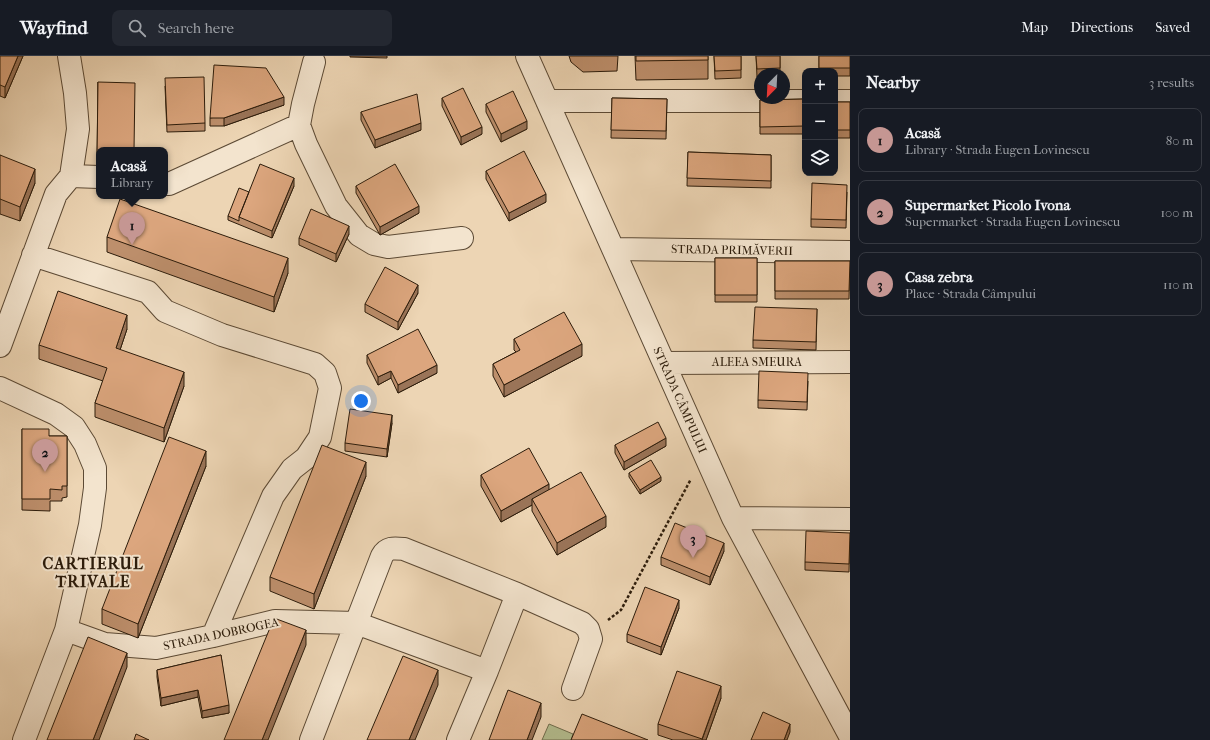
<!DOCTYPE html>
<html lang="en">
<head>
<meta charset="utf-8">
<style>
	:root { --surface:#171b24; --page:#242831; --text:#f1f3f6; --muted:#9ea1a6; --line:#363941; --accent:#c59692 }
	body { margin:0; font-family:"IM FELL French Canon",serif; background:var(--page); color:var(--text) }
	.controls { position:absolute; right:12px; top:12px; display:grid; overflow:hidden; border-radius:8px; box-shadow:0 4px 16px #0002 }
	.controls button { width:36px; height:36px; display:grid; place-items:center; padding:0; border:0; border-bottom:1px solid var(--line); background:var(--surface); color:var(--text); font:20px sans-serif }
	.compass { position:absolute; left:754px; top:12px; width:36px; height:36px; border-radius:50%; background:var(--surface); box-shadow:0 4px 16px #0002; rotate:204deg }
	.you { position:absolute; left:361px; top:345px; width:14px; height:14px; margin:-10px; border:3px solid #fff; border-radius:50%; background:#1a73e8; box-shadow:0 0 0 6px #1a73e833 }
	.badge { display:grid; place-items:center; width:26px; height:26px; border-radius:50%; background:var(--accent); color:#111; font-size:13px; font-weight:700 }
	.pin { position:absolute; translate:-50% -33px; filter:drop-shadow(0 1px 2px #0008) }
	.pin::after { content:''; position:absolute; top:21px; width:14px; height:12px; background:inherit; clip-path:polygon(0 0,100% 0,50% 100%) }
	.popup { position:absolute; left:96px; top:91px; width:72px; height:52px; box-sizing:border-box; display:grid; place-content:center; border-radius:8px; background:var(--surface); filter:drop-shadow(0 1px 3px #0005); font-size:13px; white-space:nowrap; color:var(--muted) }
	.popup b { font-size:15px; color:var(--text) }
	.popup::after { content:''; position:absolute; left:50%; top:100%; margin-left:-8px; border:8px solid transparent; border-top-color:var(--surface) }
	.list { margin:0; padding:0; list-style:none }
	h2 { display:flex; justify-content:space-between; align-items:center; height:52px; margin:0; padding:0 16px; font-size:17px }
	h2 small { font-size:13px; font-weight:400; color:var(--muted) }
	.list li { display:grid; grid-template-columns:26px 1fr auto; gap:12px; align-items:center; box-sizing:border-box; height:64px; margin:0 8px 8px; padding:0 8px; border:1px solid var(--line); border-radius:8px }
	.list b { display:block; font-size:15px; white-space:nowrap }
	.list p { margin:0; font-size:13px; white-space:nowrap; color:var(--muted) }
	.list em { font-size:13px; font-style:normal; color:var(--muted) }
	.icon { flex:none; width:22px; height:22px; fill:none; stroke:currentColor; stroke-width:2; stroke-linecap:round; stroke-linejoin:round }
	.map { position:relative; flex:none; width:850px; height:684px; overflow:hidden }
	header { display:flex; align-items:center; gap:24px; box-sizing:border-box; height:56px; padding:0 20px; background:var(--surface); border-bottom:1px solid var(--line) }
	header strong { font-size:19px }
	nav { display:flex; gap:22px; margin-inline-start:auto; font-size:14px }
	.search { width:280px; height:36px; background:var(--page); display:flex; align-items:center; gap:10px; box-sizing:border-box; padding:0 14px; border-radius:8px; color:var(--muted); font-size:15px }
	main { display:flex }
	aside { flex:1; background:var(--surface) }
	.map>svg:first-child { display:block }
</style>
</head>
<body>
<header>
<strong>Wayfind</strong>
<div class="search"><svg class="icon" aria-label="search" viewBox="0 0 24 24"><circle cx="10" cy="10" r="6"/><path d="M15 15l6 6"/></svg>Search here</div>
<nav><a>Map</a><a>Directions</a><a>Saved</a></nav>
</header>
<main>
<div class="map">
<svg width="850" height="684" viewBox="0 0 850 684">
	<rect width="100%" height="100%" fill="#edd5b4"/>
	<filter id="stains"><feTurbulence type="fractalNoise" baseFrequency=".005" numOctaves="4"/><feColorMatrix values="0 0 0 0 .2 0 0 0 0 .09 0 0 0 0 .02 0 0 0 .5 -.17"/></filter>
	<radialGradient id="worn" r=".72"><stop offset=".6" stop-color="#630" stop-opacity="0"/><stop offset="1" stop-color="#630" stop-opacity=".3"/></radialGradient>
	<path fill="#b4be90" stroke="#706d4e" d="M549 668 573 678 571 684H542Z"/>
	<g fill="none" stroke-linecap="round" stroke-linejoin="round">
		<g stroke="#5c4a35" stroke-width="24">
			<path id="minor" d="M69 0 75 37 78 73 71 120
				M527 0 733 462 850 680
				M314 6 303 48 299 69 306 88 336 150 359 179 374 188 388 191 462 182
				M547 45H805
				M835 45H850
				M165 128H169L299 69
				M613 193 850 196
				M33 199 148 236 165 255 222 279 315 308 325 317 330 332 320 381 306 402 292 413 273 440 213 580
				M0 290 56 138 71 120 99 121
				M664 307 850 306
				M0 332 56 358 74 371 85 388 95 412V432L90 469 66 574 24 684
				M733 462 850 463
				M66 574 105 588 156 592 213 580 275 565 356 567 487 615 458 684
				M487 615 517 538
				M311 684 382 500C387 491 394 492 404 493L517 538 582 567 588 573 591 583 573 633"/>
		</g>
		<path stroke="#2c1c0b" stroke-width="2.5" stroke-dasharray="3 2" stroke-linecap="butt" d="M608 564 621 554 691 423"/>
		<use href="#minor" stroke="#f3e4ce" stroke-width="22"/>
	</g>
	<path fill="#bd8f6c" stroke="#2c1c0b" d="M0 0H23L5 42 0 40Z
		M350 0H387V2L350 1Z
		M569 0H618L617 15 583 16 571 6Z
		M635 0H708V23L636 24Z
		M714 0H741V22L715 23Z
		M756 0H780V18H760V21H757Z
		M819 0H850V20H835V15H819Z
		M98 26 99 94V107H97Z
		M165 30 205 67V75L167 76Z
		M442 42 482 78 461 89 442 50Z
		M612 42 667 43 666 83 611 82Z
		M805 43V78H760V44Z
		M835 46H850V82H835Z
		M486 48 527 73 501 86 486 56Z
		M284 49 224 70H210V62Z
		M361 56 421 74 375 92 361 64Z
		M688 96 771 99V132L687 130Z
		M0 99 35 127 20 165 0 158Z
		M486 115 546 146 509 165 486 123Z
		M294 130 272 182 228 164V160L249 136Z
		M356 130 419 157 380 179 356 137Z
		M847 136 846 172 811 171V163Z
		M349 178 336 206 299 189V182Z
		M107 181 288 217 274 256 107 196Z
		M715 202H757V246H715Z
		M775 205H850L849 243H775Z
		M418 237 398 274 365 256V248Z
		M817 253 816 294 753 292V284Z
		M127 273 120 294 184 330 164 386 95 361V347L103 325 39 303V289Z
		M514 283 582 300 504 341 493 320V308L516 296 514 294Z
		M367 299 437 317 398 337 391 322 378 329 367 307Z
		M808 325 807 354 758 352V344Z
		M392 367 387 401 345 395V387Z
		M22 373 49 380H67V441L62 442V445H50V455L22 454Z
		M615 389 666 390 624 414 615 397Z
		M206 410 138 582 102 568V553Z
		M629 417 661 425 640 438 629 421Z
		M481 419 549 434 606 471 557 499 532 455V449L501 466 481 430Z
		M366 420 314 553 270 535V521Z
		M850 477 849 516 805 514V506Z
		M724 495 710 529 661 509V501Z
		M679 552 661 599 627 586V578Z
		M221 599 229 657 202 662 198 641 161 650 157 621V614Z
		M721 642 706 684H673L658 679V668Z"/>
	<path fill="#9a7458" stroke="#2c1c0b" d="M18 0H23L5 42V31Z
		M284 41V49L224 70V62Z
		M527 65V73L501 86V78Z
		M421 67V74L375 92V84Z
		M482 71V78L461 89V81Z
		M35 113V127L20 165V151Z
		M294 122V130L272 182V175Z
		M546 138V146L509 165V157Z
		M419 150V157L380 179V171Z
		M349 170V178L336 206V198Z
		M288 202V217L274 256V241Z
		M418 229V237L398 274V266Z
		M127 259V273L116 306V292Z
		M582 288V300L504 341V329Z
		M437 309V317L398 337V329Z
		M391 315V322L378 329V321Z
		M184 316V330L164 386V372Z
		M392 359V367L387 401V393Z
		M666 382V390L624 414V406Z
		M206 395V410L138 582V568Z
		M366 406V420L314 553V538Z
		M661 421V425L640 438V434Z
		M549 428V439L532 443V449L501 466V455Z
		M606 460V471L557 499V487Z
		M724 487V495L710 529V521Z
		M679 544V552L661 599V591Z
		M306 574V589L268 684H262Z
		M127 597V611L99 684H93Z
		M438 614V629L415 684H409Z
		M721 630V642L706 684H702Z
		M198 634V641L161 650V642Z
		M541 647V661L532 684H527Z
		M229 649V657L202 662V655Z
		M790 668V676L787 684H784Z"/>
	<path fill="#dca67e" stroke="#2c1c0b" d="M0 0H18L5 31 0 29Z
		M636 0H708V4L636 5Z
		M714 0H741V14L715 15Z
		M756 0H780V12L757 13Z
		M819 0H850V12H819Z
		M214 9 266 12 284 41 224 62H210Z
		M204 21 205 67 167 69 165 22Z
		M98 26 135 27 134 94H99V99H97Z
		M463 32 482 71 461 81 442 42Z
		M513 35 527 65 501 78 486 48Z
		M417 38 421 67 375 84 361 56Z
		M612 42 667 43 666 75 611 74Z
		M805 43V70L760 71V44Z
		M835 46H850V74H835Z
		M524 95 546 138 509 157 486 115Z
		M688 96 771 99V125L687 122Z
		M0 99 35 113 20 151 0 143Z
		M260 108 294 122 272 175 239 161Z
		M395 108 419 150 380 171 356 130Z
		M812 127 847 129 846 164 811 163Z
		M239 132 249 136 239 161V165L228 160Z
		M120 143 288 202 274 241 107 181Z
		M311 153 349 170 336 198 299 182Z
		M715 202H757V239H715Z
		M775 205H850L849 235H775Z
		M385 211 418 229 398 266 365 248Z
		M58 235 127 259 116 292 184 316 164 372 95 347 107 312 39 289Z
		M755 251 817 253 816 286 753 284Z
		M564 256 582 288 504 329 493 308 520 294 514 283Z
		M418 273 437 309 398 329 391 315 378 321 367 299Z
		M759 315 808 317 807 346 758 344Z
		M350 353 392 359 387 393 345 387Z
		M658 366 666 382 624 406 615 389Z
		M22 373H49V380H67V430H62V434L50 433V443H22Z
		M169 381 206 395 138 568 102 553Z
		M322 389 366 406 314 538 270 521Z
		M529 392 549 428 501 455 481 419Z
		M651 404 661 421 640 434 629 417Z
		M581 416 606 460 557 487 532 443Z
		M675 467 724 487 710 521 661 501Z
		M806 475 850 477 849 508 805 506Z
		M645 531 679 544 661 591 627 578Z
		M274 562 306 574 262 684H224Z
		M88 581 127 597 93 684H47Z
		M221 599 229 649 202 655 198 634 161 642 157 614Z
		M403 600 438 614 409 684H367Z
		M677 615 721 630 702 683 658 668Z
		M508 634 541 647 527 684H489Z
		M763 656 790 668 784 684H751Z
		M582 658 648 684H571Z
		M136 678 149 684H134Z"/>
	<g text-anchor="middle" stroke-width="4" stroke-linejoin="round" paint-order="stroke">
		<g font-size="12" fill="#2c1c0b" stroke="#f3e4ce">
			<text transform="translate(732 194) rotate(1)" y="4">STRADA PRIMĂVERII</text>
			<text x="757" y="310">ALEEA SMEURA</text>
			<text transform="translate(680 344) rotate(66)" y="4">STRADA CÂMPULUI</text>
			<text transform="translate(221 578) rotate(-12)" y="4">STRADA DOBROGEA</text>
		</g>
		<g font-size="16" font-weight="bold" letter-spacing="1" fill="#2c1c0b" stroke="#f3e4ce">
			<text x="93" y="513">CARTIERUL<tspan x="93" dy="18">TRIVALE</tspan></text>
		</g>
	</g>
	<rect width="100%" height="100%" filter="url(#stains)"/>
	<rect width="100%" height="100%" fill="url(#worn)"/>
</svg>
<div class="controls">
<button>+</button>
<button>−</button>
<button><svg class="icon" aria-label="layers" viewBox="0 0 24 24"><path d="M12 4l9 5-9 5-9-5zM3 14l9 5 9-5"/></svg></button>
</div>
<svg class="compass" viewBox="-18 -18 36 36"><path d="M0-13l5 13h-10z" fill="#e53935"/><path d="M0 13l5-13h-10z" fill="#9ea1a6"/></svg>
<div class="you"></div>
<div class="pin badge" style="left:132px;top:189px">1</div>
<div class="popup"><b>Acasă</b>Library</div>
<div class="pin badge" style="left:45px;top:416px">2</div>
<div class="pin badge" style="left:693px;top:502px">3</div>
</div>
<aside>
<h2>Nearby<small>3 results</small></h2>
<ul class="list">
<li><span class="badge">1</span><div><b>Acasă</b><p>Library · Strada Eugen Lovinescu</p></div><em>80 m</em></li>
<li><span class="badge">2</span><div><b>Supermarket Picolo Ivona</b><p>Supermarket · Strada Eugen Lovinescu</p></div><em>100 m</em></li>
<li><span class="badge">3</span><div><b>Casa zebra</b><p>Place · Strada Câmpului</p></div><em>110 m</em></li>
</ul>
</aside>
</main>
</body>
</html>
